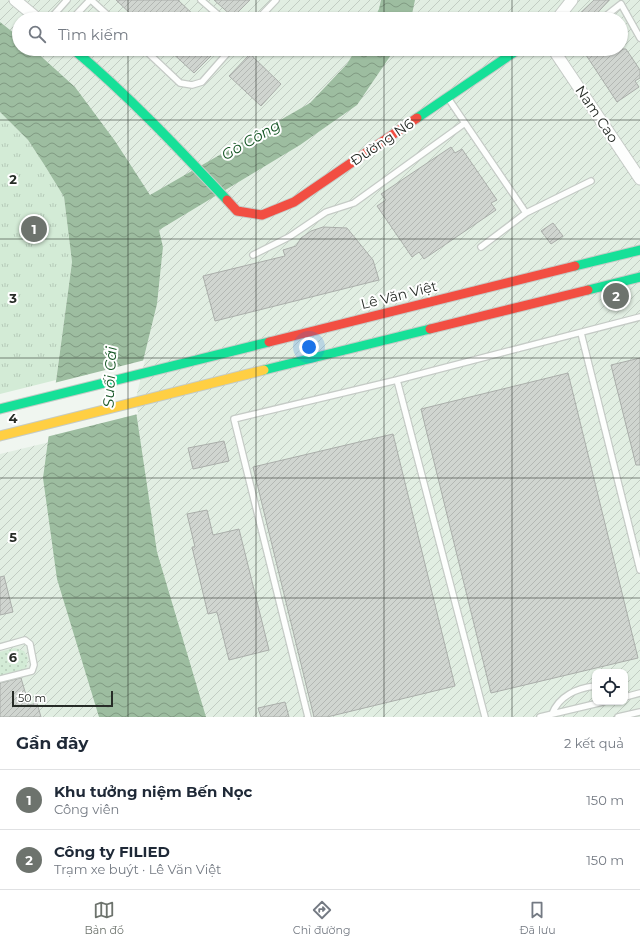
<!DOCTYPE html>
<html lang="vi">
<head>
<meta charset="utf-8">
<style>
	:root { --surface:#fff; --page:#f2f2f3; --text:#1f2937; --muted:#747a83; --line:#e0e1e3; --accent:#6d736d }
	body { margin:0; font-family:Montserrat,sans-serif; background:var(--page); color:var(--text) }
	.controls { position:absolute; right:12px; bottom:12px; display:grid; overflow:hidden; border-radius:8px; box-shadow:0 1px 3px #0004 }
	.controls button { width:36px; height:36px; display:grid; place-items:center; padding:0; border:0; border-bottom:1px solid var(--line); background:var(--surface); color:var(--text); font:20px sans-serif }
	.scale { position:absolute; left:12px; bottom:10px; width:101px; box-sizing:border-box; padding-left:4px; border:2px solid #272c27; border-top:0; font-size:11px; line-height:14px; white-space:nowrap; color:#272c27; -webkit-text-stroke:3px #fff; paint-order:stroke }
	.you { position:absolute; left:309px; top:347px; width:14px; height:14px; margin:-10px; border:3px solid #fff; border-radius:50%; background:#1a73e8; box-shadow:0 0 0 6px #1a73e833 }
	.badge { display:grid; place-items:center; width:26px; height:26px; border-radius:50%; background:var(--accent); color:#fff; font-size:13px; font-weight:700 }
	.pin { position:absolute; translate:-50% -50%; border:2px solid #fff; box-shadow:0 1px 4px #0006 }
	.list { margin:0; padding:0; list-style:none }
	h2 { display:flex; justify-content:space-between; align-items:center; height:52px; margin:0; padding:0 16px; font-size:17px }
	h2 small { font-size:13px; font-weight:400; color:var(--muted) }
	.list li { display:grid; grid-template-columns:26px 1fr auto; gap:12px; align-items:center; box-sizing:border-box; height:60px; padding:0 16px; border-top:1px solid var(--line) }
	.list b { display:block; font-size:15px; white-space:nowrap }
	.list p { margin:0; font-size:13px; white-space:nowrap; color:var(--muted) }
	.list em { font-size:13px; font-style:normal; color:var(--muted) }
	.icon { flex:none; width:22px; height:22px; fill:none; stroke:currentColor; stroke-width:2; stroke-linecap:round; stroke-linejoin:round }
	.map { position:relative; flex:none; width:640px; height:717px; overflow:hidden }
	.search { position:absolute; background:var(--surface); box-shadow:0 1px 3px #0004; left:12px; right:12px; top:12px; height:44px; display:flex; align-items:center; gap:10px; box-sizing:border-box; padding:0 14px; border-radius:22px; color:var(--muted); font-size:15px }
	.sheet { height:172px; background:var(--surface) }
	nav { display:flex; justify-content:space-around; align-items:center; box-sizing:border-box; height:56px; border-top:1px solid var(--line); background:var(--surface); font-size:11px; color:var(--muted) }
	nav a { display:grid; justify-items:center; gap:2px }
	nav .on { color:var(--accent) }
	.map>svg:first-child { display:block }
</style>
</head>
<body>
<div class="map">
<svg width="640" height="717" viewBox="0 0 640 717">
	<defs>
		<pattern id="industrial-furrows" width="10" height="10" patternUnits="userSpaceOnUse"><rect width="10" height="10" fill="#e1eee2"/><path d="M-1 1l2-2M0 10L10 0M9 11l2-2" fill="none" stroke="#c1ccc2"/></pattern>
		<pattern id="grass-dots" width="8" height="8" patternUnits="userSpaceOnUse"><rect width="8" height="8" fill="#d3ebd6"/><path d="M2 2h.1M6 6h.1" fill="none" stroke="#b5cab8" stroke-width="1.8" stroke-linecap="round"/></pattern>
		<pattern id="park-tufts" width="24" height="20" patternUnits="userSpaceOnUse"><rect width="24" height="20" fill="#d3ebd6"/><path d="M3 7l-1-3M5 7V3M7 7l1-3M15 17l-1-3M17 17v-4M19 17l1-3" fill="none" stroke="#b5cab8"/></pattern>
		<pattern id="water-waves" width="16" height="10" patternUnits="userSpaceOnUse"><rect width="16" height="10" fill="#9dbda0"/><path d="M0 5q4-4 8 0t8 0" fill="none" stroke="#809a82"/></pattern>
		<pattern id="building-hatch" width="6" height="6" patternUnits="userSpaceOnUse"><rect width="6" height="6" fill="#d0d5d0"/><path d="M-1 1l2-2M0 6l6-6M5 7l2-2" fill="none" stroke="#b3b7b3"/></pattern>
	</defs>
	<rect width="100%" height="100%" fill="#f0f6f0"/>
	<path fill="url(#industrial-furrows)" fill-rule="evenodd" d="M0 0H640V717H0V454L137 421 134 398 157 304 163 247 150 195 75 87 33 49H621V19H19V37L0 22ZM595 672H625V702H595Z"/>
	<path fill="url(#grass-dots)" d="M15 648 24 651 28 658 26 669 0 676V652Z"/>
	<path fill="url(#park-tufts)" d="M0 112 28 140 45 166 64 197 72 262 56 380 0 394Z"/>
	<path fill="url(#water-waves)" d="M381 0H415L411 19H374L379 9Z
		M0 22 19 37V49H33L75 87 115 141 150 195 310 103 347 64 356 49H395L357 105 300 145 159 230 163 247 157 304 134 398 157 552 206 717H99L57 579 43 478 72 262 64 197 45 166 28 140 0 112Z"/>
	<path fill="#f0f6f0" d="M145 360 136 398 138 414 46 437 54 383Z"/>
	<path fill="url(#building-hatch)" stroke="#aaaeaa" d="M116 0H178L198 19H136Z
		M214 0H250L233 17Z
		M594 0H609L592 19H574Z
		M168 49H218L194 73Z
		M582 49H626L640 70V78L635 81 639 87 617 102Z
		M250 54 281 84 261 106 229 76Z
		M451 147 455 153 462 149 497 200 491 203 496 210 424 259 419 252 412 257 377 206 386 200 381 194Z
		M553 223 563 236 551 244 541 231Z
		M323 227 347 228 373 260 379 280 215 321 203 276 285 256 283 250 296 246 301 238 311 231Z
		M640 358V465H636L611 365Z
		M568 373 638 658 491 693 421 409Z
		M393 434 455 686 327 717H314L253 467Z
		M224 441 229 461 193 469 188 448Z
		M207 510 213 535 239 529 269 650 229 660 217 612 208 614 192 547H195L187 514Z
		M4 576 13 612 0 615V577Z
		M21 678 29 705 37 703 41 717H0V683Z
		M285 702 289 717H261L258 708Z"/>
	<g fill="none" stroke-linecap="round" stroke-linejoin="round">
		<g stroke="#c5cbc6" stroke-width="8">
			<path id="lane" d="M91 0 112 19
				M201 0 223 19
				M50 19 67 0
				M72 19 90 0
				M258 19 276 0
				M602 19 621 4 640 38
				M144 49 180 83 192 85 202 82 231 49
				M448 98 526 213
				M481 247 526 213 591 181
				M253 255 289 237 326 212 354 203 465 123
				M581 333 640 570
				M397 380 485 717
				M0 647 25 640 30 644 34 665 32 671 0 679
				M625 697 640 693
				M552 714C559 696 577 688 595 686
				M308 717 234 419 397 380 640 317
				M540 717 603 702
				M618 717 640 712"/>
		</g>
		<g stroke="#c5cbc6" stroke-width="13">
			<path id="street" d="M15 0 38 19
				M557 19 572 0
				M553 49 640 179"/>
		</g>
		<g stroke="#c5cbc6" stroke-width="11">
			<path id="fast" d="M73 49C128 95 178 148 227 200
				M417 118 519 49
				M575 266 640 250
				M588 290 640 277
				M264 370 430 329
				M0 409 269 342"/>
		</g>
		<g stroke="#c5cbc6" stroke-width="11">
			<path id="slow" d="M0 436 264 370"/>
		</g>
		<g stroke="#c5cbc6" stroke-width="11">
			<path id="jam" d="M227 200 237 211 262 215 294 202 417 118
				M430 329 588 290
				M269 342 575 266"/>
		</g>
		<use href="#lane" stroke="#fdfefd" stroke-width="5.5"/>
		<use href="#street" stroke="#fdfefd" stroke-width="11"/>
		<use href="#fast" stroke="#16e098" stroke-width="9"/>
		<use href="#slow" stroke="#ffcf43" stroke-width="9"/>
		<use href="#jam" stroke="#f24e42" stroke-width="9"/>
	</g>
	<path fill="none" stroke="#272c27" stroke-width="1" stroke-opacity="0.55" d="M128 0V19M256 0V19M384 0V19M512 0V19M128 49V717M256 49V717M384 49V717M512 49V717M0 120H640M0 239H640M0 358H640M0 478H640M0 598H640"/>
	<g text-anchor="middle" stroke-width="4" stroke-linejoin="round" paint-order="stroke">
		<g font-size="14" fill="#272c27" stroke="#fff">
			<text transform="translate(597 114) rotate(56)" y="5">Nam Cao</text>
			<text transform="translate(382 142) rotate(-34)" y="5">Đường N6</text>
			<text transform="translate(399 295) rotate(-14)" y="5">Lê Văn Việt</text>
		</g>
		<g font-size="15" font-style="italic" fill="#155624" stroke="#fff">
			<text transform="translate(251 140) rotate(-30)" y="5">Gò Công</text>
			<text transform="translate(110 377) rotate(-87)" y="5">Suối Cái</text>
		</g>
	</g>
	<g font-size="13" text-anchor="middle" font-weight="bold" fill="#272c27" stroke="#fff" stroke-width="4" stroke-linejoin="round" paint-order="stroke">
		<text x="13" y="184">2</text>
		<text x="13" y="303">3</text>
		<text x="13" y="423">4</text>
		<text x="13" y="542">5</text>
		<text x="13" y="662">6</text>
	</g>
</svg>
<div class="controls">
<button><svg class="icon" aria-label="locate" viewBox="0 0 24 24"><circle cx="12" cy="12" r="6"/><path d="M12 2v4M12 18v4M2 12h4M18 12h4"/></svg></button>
</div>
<div class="scale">50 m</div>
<div class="you"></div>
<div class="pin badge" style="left:34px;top:229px">1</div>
<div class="pin badge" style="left:616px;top:296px">2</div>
<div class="search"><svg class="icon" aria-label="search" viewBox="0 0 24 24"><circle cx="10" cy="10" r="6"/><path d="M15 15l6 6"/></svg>Tìm kiếm</div>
</div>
<section class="sheet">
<h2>Gần đây<small>2 kết quả</small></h2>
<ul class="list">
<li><span class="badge">1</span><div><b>Khu tưởng niệm Bến Nọc</b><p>Công viên</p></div><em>150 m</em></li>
<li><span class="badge">2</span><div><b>Công ty FILIED</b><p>Trạm xe buýt · Lê Văn Việt</p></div><em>150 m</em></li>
</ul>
</section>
<nav>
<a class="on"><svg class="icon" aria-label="map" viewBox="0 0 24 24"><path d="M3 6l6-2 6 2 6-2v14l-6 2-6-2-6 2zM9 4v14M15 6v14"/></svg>Bản đồ</a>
<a><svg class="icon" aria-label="directions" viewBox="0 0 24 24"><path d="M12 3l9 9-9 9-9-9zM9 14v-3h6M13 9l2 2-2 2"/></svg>Chỉ đường</a>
<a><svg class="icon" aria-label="saved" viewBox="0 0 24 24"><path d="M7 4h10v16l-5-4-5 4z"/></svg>Đã lưu</a>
</nav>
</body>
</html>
